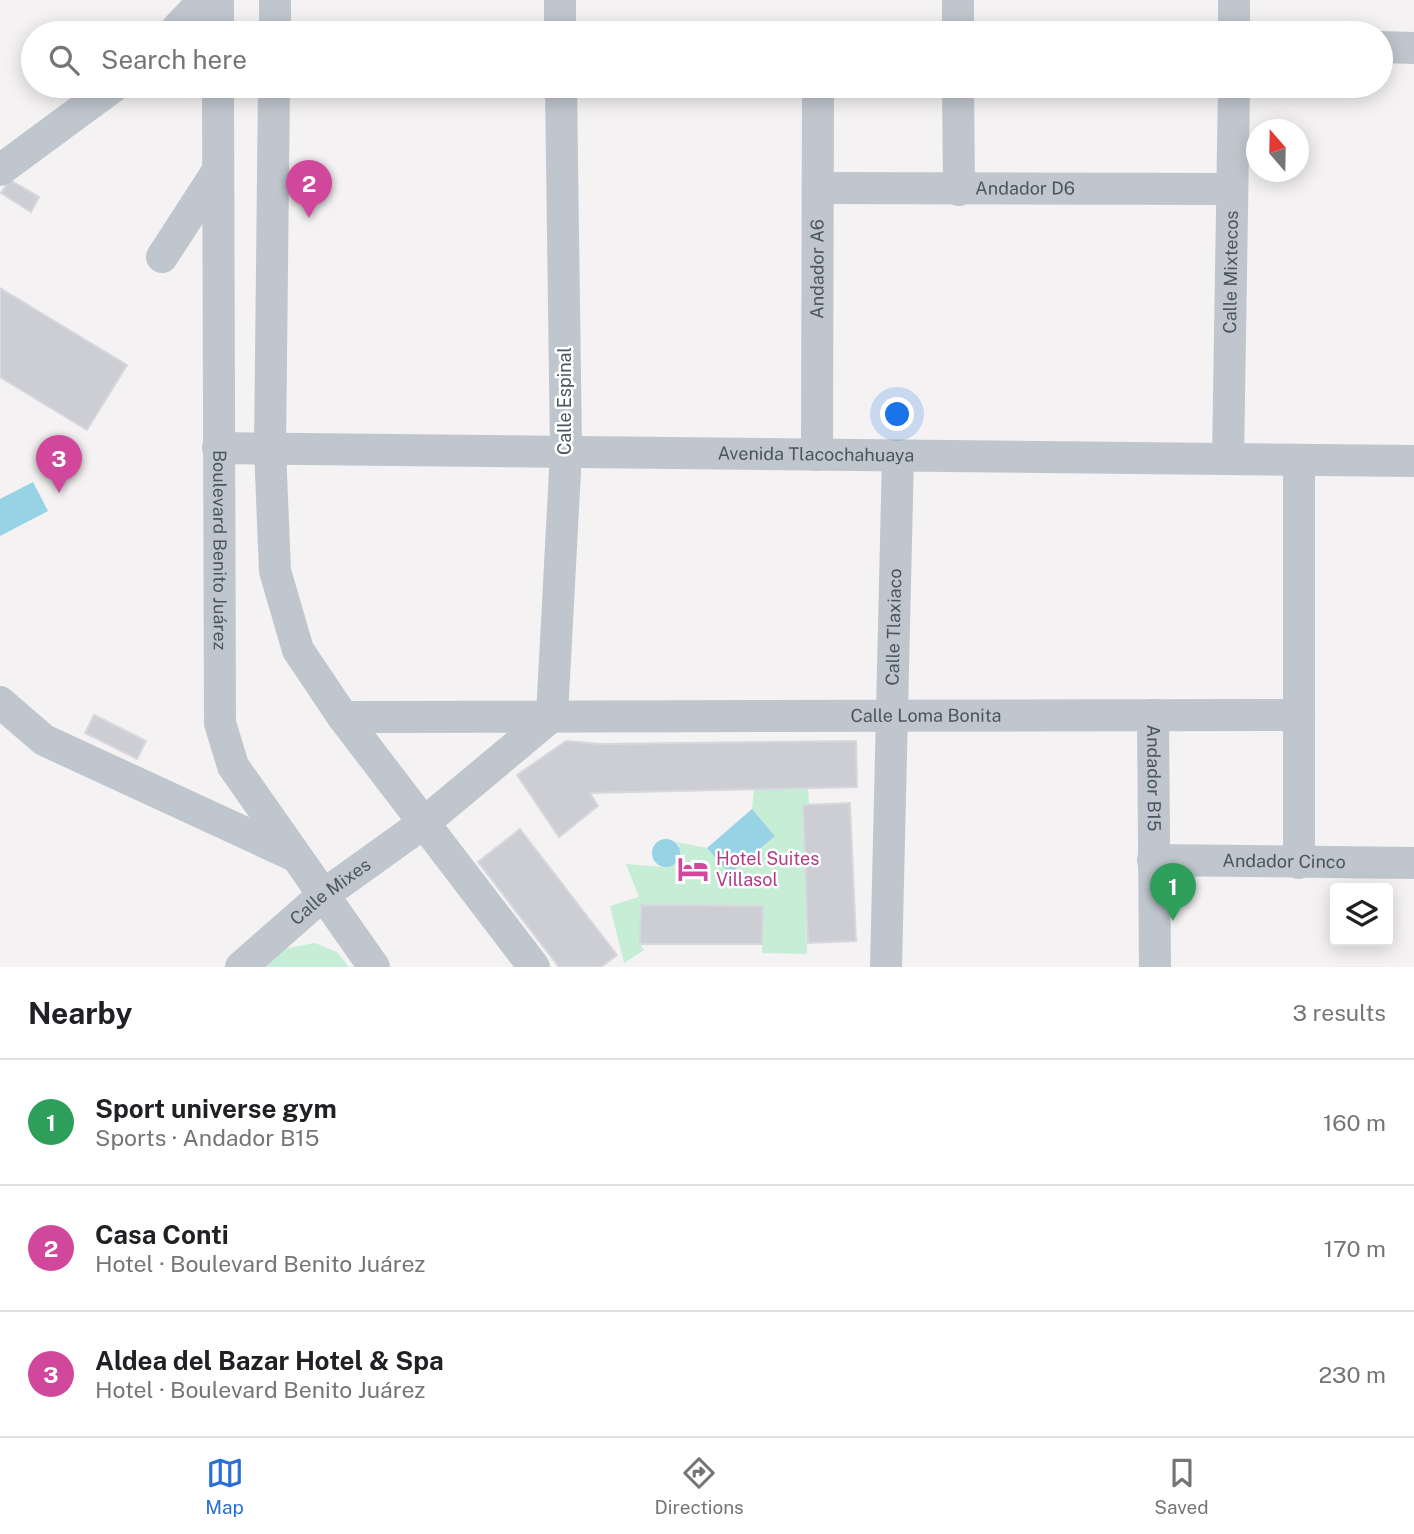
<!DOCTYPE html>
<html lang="en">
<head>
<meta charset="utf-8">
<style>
	:root { --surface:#fff; --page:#f2f2f2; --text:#202124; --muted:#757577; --line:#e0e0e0; --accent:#2b6fd5 }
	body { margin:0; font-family:"Public Sans",sans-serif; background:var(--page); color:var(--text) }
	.controls { position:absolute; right:21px; bottom:21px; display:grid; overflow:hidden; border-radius:7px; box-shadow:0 4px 18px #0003 }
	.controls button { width:63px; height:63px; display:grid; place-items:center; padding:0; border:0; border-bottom:2px solid var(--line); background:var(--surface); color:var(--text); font:35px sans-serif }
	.compass { position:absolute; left:1246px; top:119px; width:63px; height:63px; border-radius:50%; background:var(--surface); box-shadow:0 4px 18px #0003; rotate:340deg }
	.you { position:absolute; left:898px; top:415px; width:24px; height:24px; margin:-18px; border:5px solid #fff; border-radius:50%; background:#1a73e8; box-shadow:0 0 0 10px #1a73e833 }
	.badge { display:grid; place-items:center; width:46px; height:46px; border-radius:50%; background:var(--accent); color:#fff; font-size:23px; font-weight:700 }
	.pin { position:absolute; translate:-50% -58px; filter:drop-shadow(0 2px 4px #0008) }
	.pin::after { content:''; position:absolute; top:37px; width:24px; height:21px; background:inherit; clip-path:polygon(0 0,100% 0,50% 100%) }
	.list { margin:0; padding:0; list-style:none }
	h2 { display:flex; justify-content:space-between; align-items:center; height:91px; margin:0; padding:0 28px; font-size:30px }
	h2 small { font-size:23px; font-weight:400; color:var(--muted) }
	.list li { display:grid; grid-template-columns:46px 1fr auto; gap:21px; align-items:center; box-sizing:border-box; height:126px; padding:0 28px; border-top:2px solid var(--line) }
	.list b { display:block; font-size:26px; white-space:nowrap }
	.list p { margin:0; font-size:23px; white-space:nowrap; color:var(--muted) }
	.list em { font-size:23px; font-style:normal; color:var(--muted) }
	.icon { flex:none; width:38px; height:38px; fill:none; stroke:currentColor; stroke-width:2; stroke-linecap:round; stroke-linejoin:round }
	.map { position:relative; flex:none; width:1414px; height:967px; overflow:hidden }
	.search { position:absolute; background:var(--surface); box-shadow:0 4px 18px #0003; left:21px; right:21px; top:21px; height:77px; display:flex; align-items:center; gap:18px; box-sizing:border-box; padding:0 24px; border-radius:38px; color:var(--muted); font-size:26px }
	.sheet { height:469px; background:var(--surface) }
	nav { display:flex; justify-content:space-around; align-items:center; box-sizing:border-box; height:98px; border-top:2px solid var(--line); background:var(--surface); font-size:19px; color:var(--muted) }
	nav a { display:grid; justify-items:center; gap:4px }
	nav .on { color:var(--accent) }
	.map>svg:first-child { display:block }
</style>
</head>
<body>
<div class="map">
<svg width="1414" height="967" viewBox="0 0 1414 967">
	<rect width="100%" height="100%" fill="#f4f2f2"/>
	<path fill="#c6edd6" d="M808 788 809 805 803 806 807 954 762 953 763 906 641 905 640 944 644 950 624 963 610 906 639 897 626 864 662 867 680 846 676 842 707 848 731 874 775 836 752 809 754 789Z
		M315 943 337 952 349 967H262L283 949Z"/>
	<path fill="#97d2e5" d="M33 482 48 511 0 536V499Z
		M752 809 775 836 730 874 707 848Z
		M652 853a14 14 0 1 1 28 0a14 14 0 1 1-28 0Z"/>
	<path fill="#cdced4" stroke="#d7d8dd" stroke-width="2" d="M10 180 39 197 31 212 1 193Z
		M0 288 127 365 87 430 0 377Z
		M94 715 146 741 137 759 85 733Z
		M566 741 600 744 856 741 857 787 590 793 598 806 559 837 517 775Z
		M850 803 856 941 808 943 803 805Z
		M520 829 617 955 601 967H559L478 862Z
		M641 905 763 906 762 944H640Z"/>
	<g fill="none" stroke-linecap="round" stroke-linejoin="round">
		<g stroke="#bfc6cd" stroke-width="32">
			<path d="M560 0V33"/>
			<path d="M1234 0V33"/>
			<path d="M173 33 204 0"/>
			<path d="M218 33V0"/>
			<path d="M275 33V0"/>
			<path d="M958 33V0"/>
			<path d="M1381 47 1414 48"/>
			<path id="s1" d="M218 86 220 723 233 766 374 967"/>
			<path d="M274 86 270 449 275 571 298 650 343 717 534 967"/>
			<path d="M958 86 959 190"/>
			<path d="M0 170 114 86"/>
			<path id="s2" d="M819 188 1232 189"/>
			<path d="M162 257 217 172"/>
			<path id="s3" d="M218 448 1414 461"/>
			<path id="s4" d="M817 455 818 86"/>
			<path id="s5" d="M1228 459 1234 86"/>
			<path d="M1299 460V863"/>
			<path d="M0 702 44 740 295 856"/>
			<path id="s6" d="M1153 715 1155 967"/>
			<path id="s7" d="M343 717 1299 715"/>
			<path id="s8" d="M1153 860 1414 863"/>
			<path id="s9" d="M241 967 322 896 425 822 552 716 566 452 561 86"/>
			<path id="s10" d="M886 967 898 456"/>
		</g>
	</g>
	<defs>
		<g id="hotel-bare" transform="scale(2.415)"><path d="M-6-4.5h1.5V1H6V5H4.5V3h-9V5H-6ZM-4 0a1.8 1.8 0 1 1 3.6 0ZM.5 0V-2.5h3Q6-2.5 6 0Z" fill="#d1479c" stroke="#fff" stroke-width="2.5" paint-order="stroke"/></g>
	</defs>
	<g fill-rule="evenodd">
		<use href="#hotel-bare" x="693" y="869"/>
	</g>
	<g text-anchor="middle" stroke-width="5" stroke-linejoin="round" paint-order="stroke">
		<g font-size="18" fill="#4b555e" stroke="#fff">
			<text dy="6" stroke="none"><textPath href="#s2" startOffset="206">Andador D6</textPath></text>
			<text dy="6" stroke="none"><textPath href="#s4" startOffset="186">Andador A6</textPath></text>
			<text dy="6" stroke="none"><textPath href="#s5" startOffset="187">Calle Mixtecos</textPath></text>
			<text transform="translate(565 401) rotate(-90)" y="6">Calle Espinal</text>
			<text dy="6" stroke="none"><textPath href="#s3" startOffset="598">Avenida Tlacochahuaya</textPath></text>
			<text dy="6" stroke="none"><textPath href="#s1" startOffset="464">Boulevard Benito Juárez</textPath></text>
			<text dy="6" stroke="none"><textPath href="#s10" startOffset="340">Calle Tlaxiaco</textPath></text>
			<text dy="6" stroke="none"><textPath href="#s7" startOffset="583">Calle Loma Bonita</textPath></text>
			<text dy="6" stroke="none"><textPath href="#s6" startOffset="63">Andador B15</textPath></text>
			<text dy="6" stroke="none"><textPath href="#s8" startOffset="131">Andador Cinco</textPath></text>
			<text dy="6" stroke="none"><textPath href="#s9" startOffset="117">Calle Mixes</textPath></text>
		</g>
		<g font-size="18" fill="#b23c85" stroke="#fff" text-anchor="start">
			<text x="716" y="865">Hotel Suites<tspan x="716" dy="21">Villasol</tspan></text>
		</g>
	</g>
</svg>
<div class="controls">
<button><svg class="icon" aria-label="layers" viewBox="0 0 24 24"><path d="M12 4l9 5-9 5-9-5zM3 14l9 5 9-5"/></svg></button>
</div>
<svg class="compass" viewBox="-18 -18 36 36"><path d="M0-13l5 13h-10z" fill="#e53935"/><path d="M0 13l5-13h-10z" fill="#757577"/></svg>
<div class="you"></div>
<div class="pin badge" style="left:1173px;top:921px;background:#2e9e5b">1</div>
<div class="pin badge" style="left:309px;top:218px;background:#d1479c">2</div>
<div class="pin badge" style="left:59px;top:493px;background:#d1479c">3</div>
<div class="search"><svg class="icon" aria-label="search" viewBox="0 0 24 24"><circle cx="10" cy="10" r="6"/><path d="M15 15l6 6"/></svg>Search here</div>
</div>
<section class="sheet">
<h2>Nearby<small>3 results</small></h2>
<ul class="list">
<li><span class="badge" style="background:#2e9e5b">1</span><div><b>Sport universe gym</b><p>Sports · Andador B15</p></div><em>160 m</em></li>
<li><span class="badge" style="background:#d1479c">2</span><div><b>Casa Conti</b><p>Hotel · Boulevard Benito Juárez</p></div><em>170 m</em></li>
<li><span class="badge" style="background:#d1479c">3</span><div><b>Aldea del Bazar Hotel &amp; Spa</b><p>Hotel · Boulevard Benito Juárez</p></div><em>230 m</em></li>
</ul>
</section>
<nav>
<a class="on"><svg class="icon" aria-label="map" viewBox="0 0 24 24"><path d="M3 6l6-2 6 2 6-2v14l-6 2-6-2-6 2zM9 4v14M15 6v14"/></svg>Map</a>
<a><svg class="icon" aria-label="directions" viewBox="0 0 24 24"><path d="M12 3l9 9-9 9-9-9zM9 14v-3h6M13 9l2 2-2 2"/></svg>Directions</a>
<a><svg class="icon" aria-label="saved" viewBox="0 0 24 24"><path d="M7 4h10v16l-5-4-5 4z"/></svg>Saved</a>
</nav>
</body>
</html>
